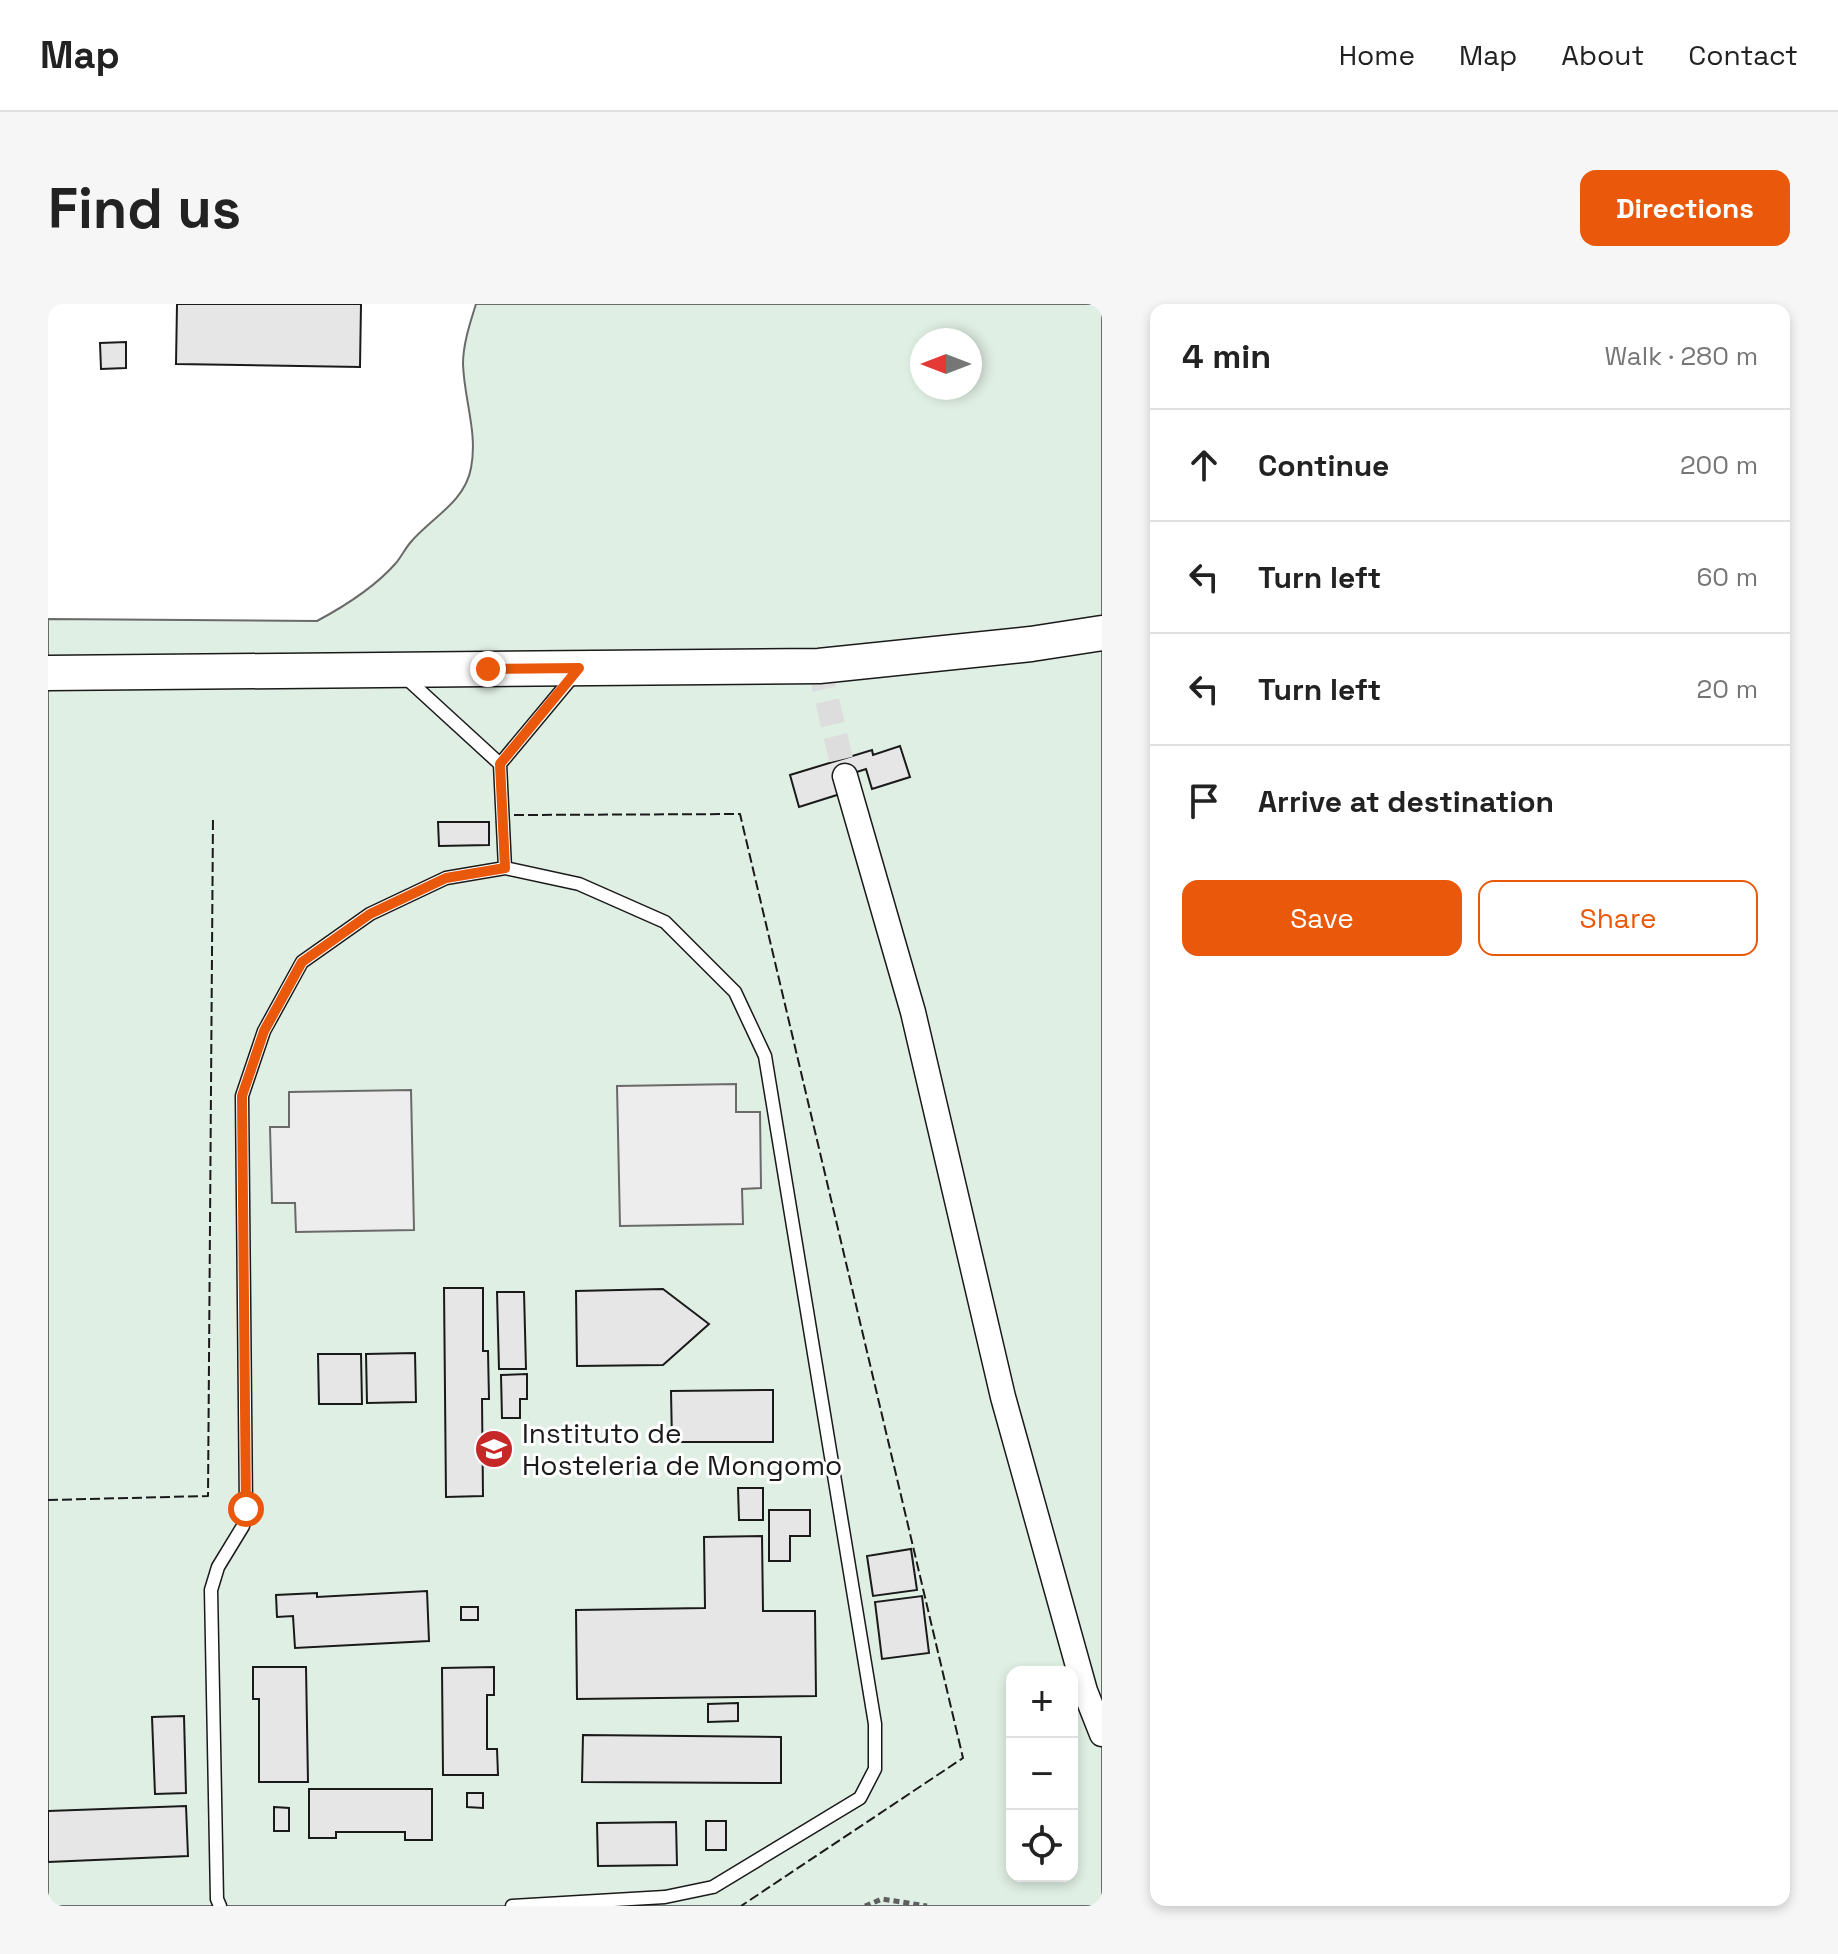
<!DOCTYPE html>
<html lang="en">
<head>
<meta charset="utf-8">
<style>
	:root { --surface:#fff; --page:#f6f6f6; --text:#222; --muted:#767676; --line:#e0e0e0; --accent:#ea580c }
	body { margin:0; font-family:"Space Grotesk",sans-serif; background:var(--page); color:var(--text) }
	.controls { position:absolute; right:24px; bottom:24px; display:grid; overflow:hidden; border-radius:16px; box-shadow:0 4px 12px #0003 }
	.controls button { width:72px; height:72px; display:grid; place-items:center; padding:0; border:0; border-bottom:2px solid var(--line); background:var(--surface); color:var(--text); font:40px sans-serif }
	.compass { position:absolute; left:862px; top:24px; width:72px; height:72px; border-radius:50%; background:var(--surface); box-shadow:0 4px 12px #0003; rotate:270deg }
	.stop { position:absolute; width:24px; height:24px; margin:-18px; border:6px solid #ea580c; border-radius:50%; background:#fff }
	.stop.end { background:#ea580c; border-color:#fff; box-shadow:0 2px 8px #0008 }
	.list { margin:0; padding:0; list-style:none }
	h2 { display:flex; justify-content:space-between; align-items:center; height:104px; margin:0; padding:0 32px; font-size:34px }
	h2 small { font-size:26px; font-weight:400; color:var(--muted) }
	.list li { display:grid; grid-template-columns:52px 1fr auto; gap:24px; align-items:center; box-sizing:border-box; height:112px; padding:0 32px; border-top:2px solid var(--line) }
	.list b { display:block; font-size:30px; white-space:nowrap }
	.list em { font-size:26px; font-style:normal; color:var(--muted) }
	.actions { display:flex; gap:16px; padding:24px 32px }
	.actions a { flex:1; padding:18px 0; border:2px solid var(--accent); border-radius:16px; text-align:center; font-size:28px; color:var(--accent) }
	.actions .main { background:var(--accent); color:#fff }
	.icon { flex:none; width:44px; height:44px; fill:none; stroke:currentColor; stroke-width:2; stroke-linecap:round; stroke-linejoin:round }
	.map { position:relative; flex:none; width:1054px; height:1602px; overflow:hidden; border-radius:16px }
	header { display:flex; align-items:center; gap:48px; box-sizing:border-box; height:112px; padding:0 40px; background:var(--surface); border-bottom:2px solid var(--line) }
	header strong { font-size:38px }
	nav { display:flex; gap:44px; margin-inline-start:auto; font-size:28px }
	.intro { display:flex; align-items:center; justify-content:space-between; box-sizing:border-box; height:192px; padding:0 48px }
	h1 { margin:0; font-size:56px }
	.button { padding:20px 36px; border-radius:16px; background:var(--accent); color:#fff; font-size:28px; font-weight:700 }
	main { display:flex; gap:48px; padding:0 48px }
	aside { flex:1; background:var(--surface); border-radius:16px; box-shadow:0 4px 12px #0003 }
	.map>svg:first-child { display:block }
</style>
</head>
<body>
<header>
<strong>Map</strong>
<nav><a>Home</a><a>Map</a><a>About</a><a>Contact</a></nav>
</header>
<div class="intro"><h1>Find us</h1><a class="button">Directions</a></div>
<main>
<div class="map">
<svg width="1054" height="1602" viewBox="0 0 1054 1602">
	<rect width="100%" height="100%" fill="#fff"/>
	<path fill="#e0efe3" stroke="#6a6a6a" stroke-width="2" fill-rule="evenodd" d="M428 0H1054V1602H0V315L269 317C297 302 327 283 348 259 353 253 357 245 362 239 383 214 417 198 423 164 430 129 416 95 415 60 415 40 422 19 428 0ZM874 36H922V84H874ZM964 1368H1024V1572H964Z"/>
	<path fill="#ededed" stroke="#6a6a6a" stroke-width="2" d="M688 780V808H712L713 884 694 885 695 920 572 922 569 782Z
		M363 786 366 926 248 928 247 899H224L222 823H241V788Z"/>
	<path fill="#e6e6e6" stroke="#1a1a1a" stroke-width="2" d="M129 0H313L312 63 128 60Z
		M78 38V64L53 65 52 39Z
		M852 442 862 473 824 485 818 465 787 475 792 490 751 503 742 471 824 446 825 451Z
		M390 518H441V541L391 542Z
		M396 984H435V1047H440L441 1095H434L435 1192 398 1193Z
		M615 985 661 1020 615 1061 529 1062 528 987Z
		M449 988H476L478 1065H451Z
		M367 1049 368 1098 319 1099 318 1050Z
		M270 1050H313L314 1100H271Z
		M479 1070V1095H472V1114H454L453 1071Z
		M725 1086V1138H624L623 1087Z
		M690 1184H715V1216H691Z
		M721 1206H762V1232H742V1257H721Z
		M714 1232 715 1307H767L768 1392 529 1395 528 1306 657 1304 656 1233Z
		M863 1245 869 1286 825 1292 819 1252Z
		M379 1287 381 1337 247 1344 245 1312 229 1313 228 1291 269 1289V1293Z
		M874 1292 881 1349 834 1355 827 1298Z
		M413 1303H430V1316H413Z
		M205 1363H258L260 1478H211V1395H205Z
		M446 1363V1391H439V1445H449L450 1471H395L394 1364Z
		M690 1399V1417L660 1418V1400Z
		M136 1412 138 1489 107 1490 104 1413Z
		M535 1431 733 1433V1479L534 1478Z
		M261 1485H384V1536H357V1528H288V1534H261Z
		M419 1489H435V1504L419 1503Z
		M138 1502 140 1552 0 1558V1507Z
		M226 1503 241 1504V1527H226Z
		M658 1517H678V1546H658Z
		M628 1518 629 1561 550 1562 549 1519Z"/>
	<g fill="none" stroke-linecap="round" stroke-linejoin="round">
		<path stroke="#ddd" stroke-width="24" stroke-dasharray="24 12" stroke-linecap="butt" d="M771 362 797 472"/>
		<g stroke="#1a1a1a" stroke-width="15">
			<path id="lane" d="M357 373 452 460
				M457 564 452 460 527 370
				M172 1602 169 1595 163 1286 170 1263 195 1222 198 1205 194 792 216 727 254 658 322 610 398 574 457 564 531 580 617 618 687 688 717 752 827 1420V1465L812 1494 665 1583 617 1593 464 1602"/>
		</g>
		<g stroke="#1a1a1a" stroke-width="27">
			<path id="street" d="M797 472 865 708 955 1093 1037 1387 1054 1430"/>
		</g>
		<g stroke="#1a1a1a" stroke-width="37">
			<path id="secondary" d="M0 369 771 362 983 340 1054 329"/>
		</g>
		<path stroke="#5f5f5f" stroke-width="5" stroke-dasharray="6 4" stroke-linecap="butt" d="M817 1602 834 1595 879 1602"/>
		<use href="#lane" stroke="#fff" stroke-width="12"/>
		<use href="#street" stroke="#fff" stroke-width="24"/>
		<use href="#secondary" stroke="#fff" stroke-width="34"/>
		<path stroke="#1a1a1a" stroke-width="2" stroke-dasharray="10 4" stroke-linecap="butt" d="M466 511 692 510 915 1454 693 1602
			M0 1196 160 1192 165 513"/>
	</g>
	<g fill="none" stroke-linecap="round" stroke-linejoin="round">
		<path stroke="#ea580c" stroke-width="10" d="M198 1205 194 792 216 727 254 658 322 610 398 574 457 564 452 460 531 364 440 365"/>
	</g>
	<defs>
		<g id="university-disc" transform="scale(2)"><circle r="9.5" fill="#c62828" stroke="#fff"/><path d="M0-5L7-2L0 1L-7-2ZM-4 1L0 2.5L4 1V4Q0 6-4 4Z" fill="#fff"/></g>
	</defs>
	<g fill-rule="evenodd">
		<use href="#university-disc" x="446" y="1145"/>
	</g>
	<g text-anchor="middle" stroke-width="6" stroke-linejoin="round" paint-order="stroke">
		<g font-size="28" fill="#1a1a1a" stroke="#fff" text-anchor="start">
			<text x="474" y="1139">Instituto de<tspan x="474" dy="32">Hosteleria de Mongomo</tspan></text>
		</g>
	</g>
</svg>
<div class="controls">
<button>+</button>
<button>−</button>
<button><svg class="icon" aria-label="locate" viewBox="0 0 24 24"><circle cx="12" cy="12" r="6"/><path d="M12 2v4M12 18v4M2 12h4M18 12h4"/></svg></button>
</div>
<svg class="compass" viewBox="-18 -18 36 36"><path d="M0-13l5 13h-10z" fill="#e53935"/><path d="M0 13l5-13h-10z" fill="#767676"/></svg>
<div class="stop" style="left:198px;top:1205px"></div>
<div class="stop end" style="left:440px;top:365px"></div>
</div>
<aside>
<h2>4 min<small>Walk · 280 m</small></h2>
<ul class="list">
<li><svg class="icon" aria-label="ahead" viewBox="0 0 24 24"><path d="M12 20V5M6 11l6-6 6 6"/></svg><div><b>Continue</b></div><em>200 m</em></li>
<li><svg class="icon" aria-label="left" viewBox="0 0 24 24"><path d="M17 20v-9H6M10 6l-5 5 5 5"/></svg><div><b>Turn left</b></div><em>60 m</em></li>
<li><svg class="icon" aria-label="left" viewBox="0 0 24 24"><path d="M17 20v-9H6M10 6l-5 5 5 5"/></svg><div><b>Turn left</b></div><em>20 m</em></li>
<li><svg class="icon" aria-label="arrive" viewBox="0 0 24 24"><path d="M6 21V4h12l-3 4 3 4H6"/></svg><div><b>Arrive at destination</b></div></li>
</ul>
<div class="actions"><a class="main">Save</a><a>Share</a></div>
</aside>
</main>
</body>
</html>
